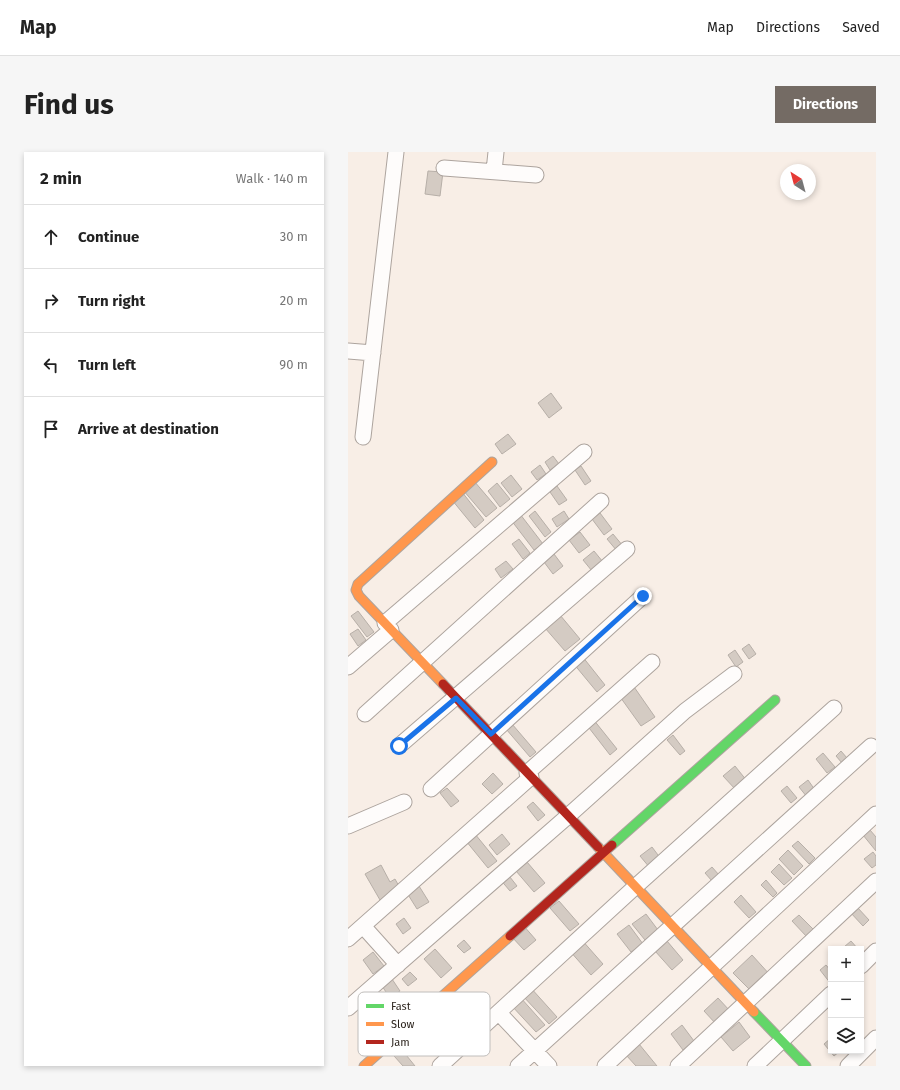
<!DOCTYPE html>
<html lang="en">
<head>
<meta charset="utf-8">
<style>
	:root { --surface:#fff; --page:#f6f6f6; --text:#222; --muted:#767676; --line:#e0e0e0; --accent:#746b64 }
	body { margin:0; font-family:"Fira Sans",sans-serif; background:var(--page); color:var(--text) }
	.controls { position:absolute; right:12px; bottom:12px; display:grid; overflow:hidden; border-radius:0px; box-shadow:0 2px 6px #0003 }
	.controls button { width:36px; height:36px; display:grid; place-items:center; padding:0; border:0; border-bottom:1px solid var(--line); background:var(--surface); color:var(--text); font:20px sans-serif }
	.compass { position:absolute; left:432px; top:12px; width:36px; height:36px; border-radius:50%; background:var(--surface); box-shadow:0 2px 6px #0003; rotate:324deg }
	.stop { position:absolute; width:12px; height:12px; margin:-9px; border:3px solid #1a73e8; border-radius:50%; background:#fff }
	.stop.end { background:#1a73e8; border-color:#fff; box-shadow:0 1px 4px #0008 }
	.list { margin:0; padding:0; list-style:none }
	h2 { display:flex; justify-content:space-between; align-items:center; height:52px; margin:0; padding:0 16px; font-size:17px }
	h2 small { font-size:13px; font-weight:400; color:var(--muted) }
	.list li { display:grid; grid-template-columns:26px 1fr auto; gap:12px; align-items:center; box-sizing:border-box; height:64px; padding:0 16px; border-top:1px solid var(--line) }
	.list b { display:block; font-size:15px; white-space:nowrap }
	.list em { font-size:13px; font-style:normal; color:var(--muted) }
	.icon { flex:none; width:22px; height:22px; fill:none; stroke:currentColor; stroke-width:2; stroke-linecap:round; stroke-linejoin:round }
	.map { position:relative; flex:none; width:528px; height:914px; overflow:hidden; border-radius:0px }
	header { display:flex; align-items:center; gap:24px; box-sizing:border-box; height:56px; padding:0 20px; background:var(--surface); border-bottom:1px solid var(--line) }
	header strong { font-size:19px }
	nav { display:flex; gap:22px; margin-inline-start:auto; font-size:14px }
	.intro { display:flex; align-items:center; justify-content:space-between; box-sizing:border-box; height:96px; padding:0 24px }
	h1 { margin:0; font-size:28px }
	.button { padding:10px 18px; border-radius:0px; background:var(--accent); color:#fff; font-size:14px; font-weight:700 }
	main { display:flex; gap:24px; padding:0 24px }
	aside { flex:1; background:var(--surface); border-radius:0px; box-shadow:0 2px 6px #0003 }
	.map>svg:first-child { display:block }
</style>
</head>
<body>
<header>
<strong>Map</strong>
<nav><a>Map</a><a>Directions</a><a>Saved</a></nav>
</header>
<div class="intro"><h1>Find us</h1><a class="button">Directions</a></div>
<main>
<aside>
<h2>2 min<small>Walk · 140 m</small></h2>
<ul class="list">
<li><svg class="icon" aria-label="ahead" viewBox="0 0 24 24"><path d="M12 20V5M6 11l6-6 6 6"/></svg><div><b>Continue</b></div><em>30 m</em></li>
<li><svg class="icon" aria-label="right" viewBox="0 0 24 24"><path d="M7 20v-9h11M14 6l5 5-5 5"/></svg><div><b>Turn right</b></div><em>20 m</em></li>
<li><svg class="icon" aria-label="left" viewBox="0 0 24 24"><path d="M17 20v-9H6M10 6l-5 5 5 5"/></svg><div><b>Turn left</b></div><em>90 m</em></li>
<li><svg class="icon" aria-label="arrive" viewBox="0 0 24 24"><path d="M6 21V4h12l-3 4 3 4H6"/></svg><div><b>Arrive at destination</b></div></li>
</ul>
</aside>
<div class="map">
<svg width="528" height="914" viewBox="0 0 528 914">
	<rect width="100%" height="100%" fill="#f8eee6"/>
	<path fill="#d4cbc3" stroke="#b7afa8" d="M80 19 95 20 92 44 77 42Z
		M203 241 214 256 201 266 190 251Z
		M160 282 168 292 154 302 147 292Z
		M205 304 211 312 202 318 197 310Z
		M192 313 198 322 189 328 183 320Z
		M233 314 243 329 237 333 227 318Z
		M163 323 174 337 164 345 153 331Z
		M126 329 149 356 138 365 115 338Z
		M149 331 162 347 152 355 140 339Z
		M209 334 219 348 211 353 202 340Z
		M114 340 136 368 127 376 104 348Z
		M187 359 203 380 197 385 181 364Z
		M216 359 221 367 209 375 204 367Z
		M252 361 264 377 256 383 244 367Z
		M172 362 195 392 186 398 163 368Z
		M232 380 242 393 231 401 221 388Z
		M265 382 275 394 269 399 259 387Z
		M171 387 182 401 175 407 164 392Z
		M203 398 215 414 205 422 193 406Z
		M246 399 255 410 244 419 235 408Z
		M158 409 165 417 153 426 147 417Z
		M10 459 26 480 19 485 3 464Z
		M212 463 232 487 217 499 197 476Z
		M10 477 18 488 10 494 2 482Z
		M401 492 408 502 401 507 394 497Z
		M387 498 395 510 388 515 380 503Z
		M234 504 257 533 249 540 225 511Z
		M284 532 307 565 293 574 270 542Z
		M245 567 269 597 262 603 238 572Z
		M164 572 188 600 182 605 158 577Z
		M325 583 337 599 332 603 319 588Z
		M493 599 499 606 494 611 488 604Z
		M475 601 487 615 479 621 468 607Z
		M387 614 399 629 388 638 375 624Z
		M145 621 155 632 144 642 134 632Z
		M460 628 467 638 459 645 451 635Z
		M439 634 449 646 443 651 433 639Z
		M99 636 111 649 103 655 92 641Z
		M185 650 197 663 190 669 179 655Z
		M522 678 528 685V699L515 683Z
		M127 682 149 709 140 716 118 689Z
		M154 682 162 692 149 703 141 693Z
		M450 689 467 706 461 712 444 694Z
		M304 695 313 707 302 716 292 704Z
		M440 698 455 714 446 723 431 707Z
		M525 700 528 704V713L524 716 516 707Z
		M179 710 197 731 186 740 168 719Z
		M431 712 444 726 436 733 423 720Z
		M33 713 42 730 47 727 52 736 32 748 17 722Z
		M364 715 371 723 364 729 357 721Z
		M158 720 169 734 162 739 151 726Z
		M418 728 429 741 425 745 413 733Z
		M71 734 81 750 69 757 59 741Z
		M393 743 408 760 401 766 386 750Z
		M211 749 231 772 222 779 202 756Z
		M509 755 521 768 515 774 502 760Z
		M298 762 310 778 297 788 284 772Z
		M451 763 466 778 459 785 444 769Z
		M56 766 63 776 55 782 48 772Z
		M175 773 188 788 176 798 163 784Z
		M281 773 295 792 283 800 269 782Z
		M233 787 255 812 243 823 221 798Z
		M116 788 123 796 116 801 109 794Z
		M319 789 335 808 324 818 307 799Z
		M503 789 510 797H497L496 795Z
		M87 797 104 816 93 826 76 807Z
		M25 800 36 814 25 822 15 808Z
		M404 803 423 824 405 841 385 821Z
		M478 813 483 819V832L472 818Z
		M62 820 69 827 60 834 54 827Z
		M42 824 52 839 42 846 32 831Z
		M182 835 209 865 201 872 174 843Z
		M172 845 197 873 188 880 163 853Z
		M370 846 382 859 368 872 356 859Z
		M391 870 402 885 385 899 373 885Z
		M334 873 346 889 335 898 323 882Z
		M483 886V899H492L486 904 476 892Z
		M46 888 67 914H55L38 895Z
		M291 892 309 914H288L278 903Z"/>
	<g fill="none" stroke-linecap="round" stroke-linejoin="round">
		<g stroke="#ada49e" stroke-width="17">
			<path id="street" d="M96 16 188 23
				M146 19 148 0
				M0 199 25 201
				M15 285 48 0
				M37 471 236 300
				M0 515 43 478
				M17 562 253 349
				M51 594 279 397
				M179 621 304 510
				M83 637 295 444
				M0 674 56 650
				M15 774 50 813
				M0 787 183 625
				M513 814 528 799
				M0 856 220 664 337 559 386 522
				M151 861 201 914
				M92 914 287 735 486 556
				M170 914 523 594
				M257 914 528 662
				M330 914 528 729
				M407 914 483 842
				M500 914 528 886"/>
		</g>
		<g stroke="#ada49e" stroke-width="11">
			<path id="fast" d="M264 693 427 548
				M406 860 458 914"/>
		</g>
		<g stroke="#ada49e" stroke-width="11">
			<path id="slow" d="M95 532 11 444 8 438 10 432 144 310
				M250 695 406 860
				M16 914 162 784"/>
		</g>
		<g stroke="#ada49e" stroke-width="11">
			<path id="jam" d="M95 532 250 695
				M162 784 264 693"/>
		</g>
		<use href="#street" stroke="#fefcfb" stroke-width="15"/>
		<use href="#fast" stroke="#63d668" stroke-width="9"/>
		<use href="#slow" stroke="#ff974d" stroke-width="9"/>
		<use href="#jam" stroke="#b3261e" stroke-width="9"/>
	</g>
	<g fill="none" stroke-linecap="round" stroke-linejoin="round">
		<path stroke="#1a73e8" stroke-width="5" d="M51 594 108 546 143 582 295 444"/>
	</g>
	<rect x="10" y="840" width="132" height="64" rx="6" fill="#fff" stroke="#c0bebc" stroke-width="1"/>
	<rect x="18" y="852" width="18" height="4" fill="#63d668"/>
	<rect x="18" y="870" width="18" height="4" fill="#ff974d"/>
	<rect x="18" y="888" width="18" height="4" fill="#b3261e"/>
	<g font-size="11" fill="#2d251e">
		<text x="43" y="858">Fast</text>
		<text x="43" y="876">Slow</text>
		<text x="43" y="894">Jam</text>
	</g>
</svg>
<div class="controls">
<button>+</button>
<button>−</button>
<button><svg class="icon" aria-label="layers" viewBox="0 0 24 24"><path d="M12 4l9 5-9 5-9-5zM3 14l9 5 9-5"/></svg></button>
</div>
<svg class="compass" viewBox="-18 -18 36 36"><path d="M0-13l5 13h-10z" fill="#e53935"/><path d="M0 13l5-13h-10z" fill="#767676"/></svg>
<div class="stop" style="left:51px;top:594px"></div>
<div class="stop end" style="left:295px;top:444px"></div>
</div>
</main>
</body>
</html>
